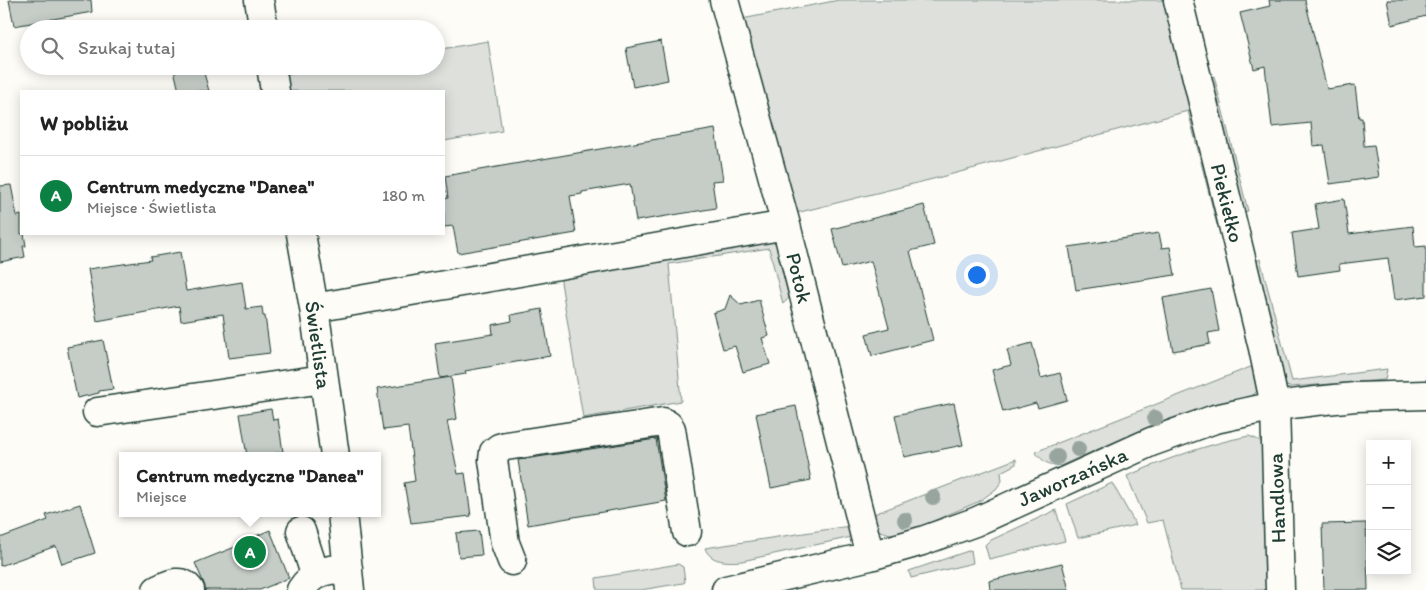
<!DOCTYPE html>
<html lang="pl">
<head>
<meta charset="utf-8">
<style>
	:root { --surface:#fff; --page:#f2f2f2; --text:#222; --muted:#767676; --line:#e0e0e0; --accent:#0b8043 }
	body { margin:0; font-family:Itim,sans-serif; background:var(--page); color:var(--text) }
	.controls { position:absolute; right:15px; bottom:15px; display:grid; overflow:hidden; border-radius:0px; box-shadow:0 2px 12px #0003 }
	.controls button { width:45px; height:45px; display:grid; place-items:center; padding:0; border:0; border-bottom:1px solid var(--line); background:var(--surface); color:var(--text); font:25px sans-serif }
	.you { position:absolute; left:976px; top:274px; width:18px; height:18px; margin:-12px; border:4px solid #fff; border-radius:50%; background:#1a73e8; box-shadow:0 0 0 8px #1a73e833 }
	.badge { display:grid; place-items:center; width:32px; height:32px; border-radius:50%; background:var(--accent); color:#fff; font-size:16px; font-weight:700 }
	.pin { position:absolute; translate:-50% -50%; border:2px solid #fff; box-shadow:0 1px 5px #0006 }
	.popup { position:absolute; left:119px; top:452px; width:262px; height:65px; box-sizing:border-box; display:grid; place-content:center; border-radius:0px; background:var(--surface); filter:drop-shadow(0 1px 4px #0005); font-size:16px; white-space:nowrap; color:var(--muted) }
	.popup b { font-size:19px; color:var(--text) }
	.popup::after { content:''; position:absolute; left:50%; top:100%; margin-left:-10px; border:10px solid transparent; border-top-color:var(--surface) }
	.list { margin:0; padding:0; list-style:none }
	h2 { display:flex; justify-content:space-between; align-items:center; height:65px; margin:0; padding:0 20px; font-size:21px }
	h2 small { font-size:16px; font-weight:400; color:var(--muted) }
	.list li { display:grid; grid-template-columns:32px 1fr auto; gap:15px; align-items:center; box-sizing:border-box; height:80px; padding:0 20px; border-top:1px solid var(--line) }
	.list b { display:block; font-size:19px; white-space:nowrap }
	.list p { margin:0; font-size:16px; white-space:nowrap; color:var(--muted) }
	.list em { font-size:16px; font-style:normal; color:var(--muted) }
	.icon { flex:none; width:28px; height:28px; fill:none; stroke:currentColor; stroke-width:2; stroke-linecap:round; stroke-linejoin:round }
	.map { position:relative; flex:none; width:1426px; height:590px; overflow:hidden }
	.search { position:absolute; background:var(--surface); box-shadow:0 2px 12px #0003; left:20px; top:20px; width:425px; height:55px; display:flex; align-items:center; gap:12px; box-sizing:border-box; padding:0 18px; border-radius:28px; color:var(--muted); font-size:19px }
	.panel { position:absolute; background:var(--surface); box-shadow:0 2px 12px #0003; left:20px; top:90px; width:425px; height:145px; border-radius:0px }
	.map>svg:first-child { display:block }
</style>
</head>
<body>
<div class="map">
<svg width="1426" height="590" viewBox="0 0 1426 590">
	<rect width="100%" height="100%" fill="#fdfcf7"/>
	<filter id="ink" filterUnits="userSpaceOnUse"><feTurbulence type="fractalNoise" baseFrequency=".02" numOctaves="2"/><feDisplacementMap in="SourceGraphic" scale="10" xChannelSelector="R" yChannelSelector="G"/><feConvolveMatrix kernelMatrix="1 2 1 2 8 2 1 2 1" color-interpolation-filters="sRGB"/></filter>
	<g filter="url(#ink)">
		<path fill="#dde0db" stroke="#7e8e88" d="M839 0H1170L1225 220 1217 225 1188 111 945 176 792 214 737 20Z
			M488 41 502 131 444 141V91H284L286 75 340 66H436V50Z
			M1214 76 1248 211 1239 213 1211 78Z
			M773 240 777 246 789 298 783 304 769 248 669 264 681 401 583 418 561 282 562 276Z
			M1260 259 1292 381 1387 369 1385 380 1290 387 1285 386 1278 352 1251 264Z
			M1245 332 1249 333 1260 385 1257 391 1252 396 1184 414 1152 425 1060 466C1046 464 1044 462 1035 452L1253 366Z
			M1249 436 1261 441 1264 446 1269 590H1181L1163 520 1147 523 1127 476C1167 459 1207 444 1249 436Z
			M1016 459V464L1001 472 1002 481 996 489 980 501 926 524 897 534H890L880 531 875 526 874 514Z
			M1112 483 1136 525 1078 538 1067 504Z
			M1056 510 1065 541 989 559 985 545 989 541Z
			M850 526 851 536 847 538 742 561C729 562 710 563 705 548Z
			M971 550 973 563 911 578 909 571Z
			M678 564 683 567 685 582 683 583 641 590H597L596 578Z"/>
		<path fill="#c6cdc7" stroke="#1f3d34" d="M9 0H91L92 12 14 26Z
			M1269 0H1305L1327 89 1355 85 1359 118H1362L1364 146 1374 145 1379 177 1330 184 1324 145 1313 146 1311 123 1272 127 1265 66 1254 69 1240 13 1270 6Z
			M1387 0H1426V16L1392 25Z
			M661 41 668 80 633 87 626 48Z
			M189 66H202L209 91H179L174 70Z
			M715 129 723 180 712 181 716 208 636 221 630 184 582 192V194L570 196 576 233 458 253 453 226 444 227V199L448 198 445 176Z
			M11 185 17 216 21 215V234H24L26 246H23L25 257 0 262V186Z
			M1344 199 1349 234 1413 226 1415 247 1426 246V296L1394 300 1388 258 1339 264 1340 270 1298 276 1292 233 1319 229 1315 204Z
			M924 205 934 245 910 251 933 340 872 356 866 334 889 328 871 261 842 268 832 229Z
			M1159 233 1162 248 1170 247 1175 275 1076 290 1069 247Z
			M180 252 186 291 242 282 246 309 262 307 263 316H265L270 353 229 358 223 314 181 321 179 306 97 321 88 269 151 260 150 257Z
			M1211 289 1219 331 1208 333 1210 344 1173 351 1163 298Z
			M730 295 741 305 759 300 769 336 762 338 770 364 743 372 735 346 723 349 713 313 725 309Z
			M542 309 550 356 465 371 466 374 440 378 435 343 493 334 492 325 512 321 511 315Z
			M103 340 113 389 99 391V393L77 398 67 347Z
			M1032 343 1041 378 1060 373 1067 400 1038 408 1036 403 1003 412 992 370 1011 365 1007 350Z
			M451 377 457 419 447 421 458 474 465 473 471 516 411 523 404 483 415 481 408 427 383 430 377 389Z
			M954 403 963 445 904 457 895 415Z
			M796 406 811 480 771 488 756 414Z
			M271 409 273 420 278 419 283 452 260 456H247L240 414Z
			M656 439 666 501 528 525 518 460Z
			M80 504 95 553 62 564 56 546 0 566V538L48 520 46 515Z
			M1366 523 1368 590H1324L1322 524Z
			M270 530 289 578 260 590H205V586L195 563 250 541 249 539Z
			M479 531 482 555 459 557 456 533Z
			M1062 563 1069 590H990L989 581Z"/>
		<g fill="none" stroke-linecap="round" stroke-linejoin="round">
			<g stroke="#1f3d34" stroke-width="31">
				<path id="minor" d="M259 0 264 29
					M724 0 786 225 870 556
					M1178 0 1263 348 1275 406 1280 590
					M271 66 275 91
					M301 234 314 308 335 456
					M314 308 786 225
					M97 412 323 379
					M342 513 350 590
					M301 531 315 574
					M512 561 505 543 493 460 494 452 499 448 506 446 663 422 668 425 671 429 687 532
					M157 590C168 585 181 577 190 590
					M301 590C314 570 326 570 348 568
					M726 590 870 556 922 541 975 522 1151 442 1215 419 1275 406 1316 401 1355 397 1426 395"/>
			</g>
			<use href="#minor" stroke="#fdfcf7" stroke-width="28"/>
		</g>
		<g fill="#98a59e">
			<circle cx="1155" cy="418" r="8"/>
			<circle cx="1078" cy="449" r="8"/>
			<circle cx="1057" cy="457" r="8"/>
			<circle cx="933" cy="497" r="8"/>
			<circle cx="905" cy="520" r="8"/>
		</g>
	</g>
	<g text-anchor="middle" stroke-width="5" stroke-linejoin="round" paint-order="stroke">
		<g font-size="21" fill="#1f3d34" stroke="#fdfcf7">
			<text transform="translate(1227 203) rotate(76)" y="7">Piekiełko</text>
			<text transform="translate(799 278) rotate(76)" y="7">Potok</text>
			<text transform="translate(318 345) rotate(82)" y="7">Świetlista</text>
			<text transform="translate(1073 477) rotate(-24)" y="7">Jaworzańska</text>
			<text transform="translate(1277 498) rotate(-92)" y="7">Handlowa</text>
		</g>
	</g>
</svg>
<div class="controls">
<button>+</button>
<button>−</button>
<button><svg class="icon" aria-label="layers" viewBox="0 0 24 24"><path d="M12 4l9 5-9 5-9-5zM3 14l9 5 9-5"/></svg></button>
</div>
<div class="you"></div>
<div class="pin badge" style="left:250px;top:552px">A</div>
<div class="popup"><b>Centrum medyczne &quot;Danea&quot;</b>Miejsce</div>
<div class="search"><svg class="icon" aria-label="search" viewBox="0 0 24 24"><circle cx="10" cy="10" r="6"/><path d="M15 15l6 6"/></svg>Szukaj tutaj</div>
<section class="panel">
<h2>W pobliżu<small></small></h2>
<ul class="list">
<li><span class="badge">A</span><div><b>Centrum medyczne &quot;Danea&quot;</b><p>Miejsce · Świetlista</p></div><em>180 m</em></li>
</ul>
</section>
</div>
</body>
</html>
